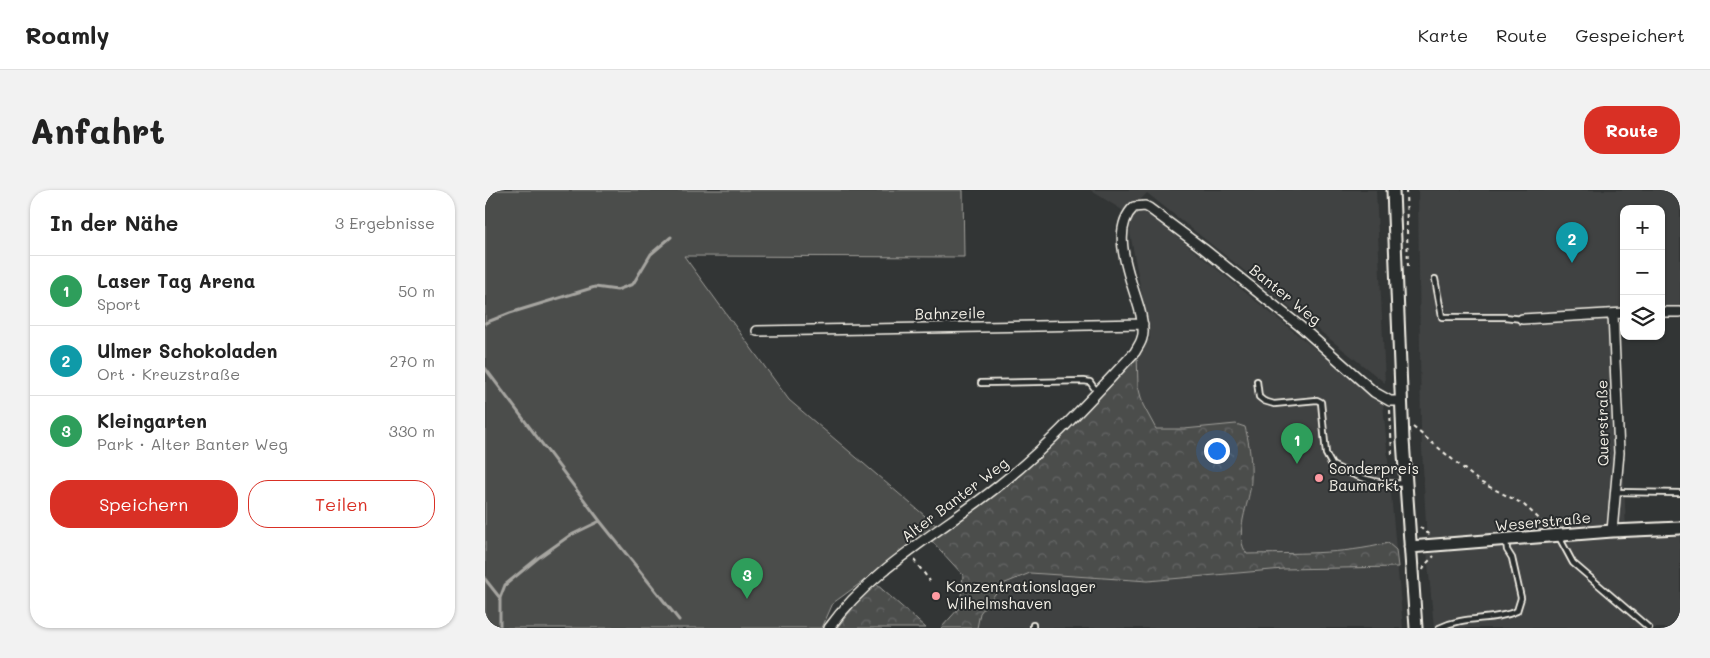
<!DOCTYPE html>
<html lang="de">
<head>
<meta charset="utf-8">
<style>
	:root { --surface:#fff; --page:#f2f2f2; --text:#222; --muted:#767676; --line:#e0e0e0; --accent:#d93025 }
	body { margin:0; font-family:Mali,sans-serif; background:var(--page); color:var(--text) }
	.controls { position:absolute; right:15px; top:15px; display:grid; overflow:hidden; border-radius:10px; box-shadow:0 1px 4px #0004 }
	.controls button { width:45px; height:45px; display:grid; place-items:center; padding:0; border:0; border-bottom:1px solid var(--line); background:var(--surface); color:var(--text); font:25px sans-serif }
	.you { position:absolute; left:731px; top:260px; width:18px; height:18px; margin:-12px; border:4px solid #fff; border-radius:50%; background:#1a73e8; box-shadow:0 0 0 8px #1a73e833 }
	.badge { display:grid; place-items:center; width:32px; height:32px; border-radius:50%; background:var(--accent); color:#fff; font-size:16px; font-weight:700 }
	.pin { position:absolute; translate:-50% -41px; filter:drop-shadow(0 1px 2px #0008) }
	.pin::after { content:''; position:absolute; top:26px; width:18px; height:15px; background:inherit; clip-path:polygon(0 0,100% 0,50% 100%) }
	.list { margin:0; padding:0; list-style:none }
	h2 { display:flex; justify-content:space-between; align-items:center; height:65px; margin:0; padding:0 20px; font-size:21px }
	h2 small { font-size:16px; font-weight:400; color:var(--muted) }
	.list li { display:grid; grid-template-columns:32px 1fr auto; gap:15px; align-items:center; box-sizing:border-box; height:70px; padding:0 20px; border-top:1px solid var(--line) }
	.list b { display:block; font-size:19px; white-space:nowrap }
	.list p { margin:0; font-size:16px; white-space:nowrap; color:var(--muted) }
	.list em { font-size:16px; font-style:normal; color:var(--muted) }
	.actions { display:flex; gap:10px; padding:15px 20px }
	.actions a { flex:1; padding:11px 0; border:1px solid var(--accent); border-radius:20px; text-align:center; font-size:18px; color:var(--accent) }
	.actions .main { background:var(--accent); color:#fff }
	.icon { flex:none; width:28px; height:28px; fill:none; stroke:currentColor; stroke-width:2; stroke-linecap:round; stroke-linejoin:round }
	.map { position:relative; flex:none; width:1195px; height:438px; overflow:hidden; border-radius:20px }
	header { display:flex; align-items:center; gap:30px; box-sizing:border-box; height:70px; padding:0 25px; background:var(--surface); border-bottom:1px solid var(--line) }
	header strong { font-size:24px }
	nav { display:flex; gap:28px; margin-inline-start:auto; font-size:18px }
	.intro { display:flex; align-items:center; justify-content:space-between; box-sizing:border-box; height:120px; padding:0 30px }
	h1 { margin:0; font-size:35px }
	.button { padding:12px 22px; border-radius:20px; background:var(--accent); color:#fff; font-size:18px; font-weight:700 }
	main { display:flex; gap:30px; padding:0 30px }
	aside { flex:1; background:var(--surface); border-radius:20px; box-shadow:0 1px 4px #0004 }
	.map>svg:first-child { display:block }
</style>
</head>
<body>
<header>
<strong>Roamly</strong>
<nav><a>Karte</a><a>Route</a><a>Gespeichert</a></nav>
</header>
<div class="intro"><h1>Anfahrt</h1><a class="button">Route</a></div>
<main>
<aside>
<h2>In der Nähe<small>3 Ergebnisse</small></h2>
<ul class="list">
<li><span class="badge" style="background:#2e9e5b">1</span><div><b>Laser Tag Arena</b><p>Sport</p></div><em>50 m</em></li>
<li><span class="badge" style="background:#0f9aa8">2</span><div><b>Ulmer Schokoladen</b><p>Ort · Kreuzstraße</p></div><em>270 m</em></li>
<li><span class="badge" style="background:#2e9e5b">3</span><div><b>Kleingarten</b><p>Park · Alter Banter Weg</p></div><em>330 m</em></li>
</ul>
<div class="actions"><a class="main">Speichern</a><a>Teilen</a></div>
</aside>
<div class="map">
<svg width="1195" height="438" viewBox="0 0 1195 438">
	<defs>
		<pattern id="forest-crowns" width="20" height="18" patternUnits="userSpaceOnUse" patternTransform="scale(1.25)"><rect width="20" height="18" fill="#4b4d4c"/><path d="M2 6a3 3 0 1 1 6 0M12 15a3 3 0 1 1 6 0" fill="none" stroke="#666766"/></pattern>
	</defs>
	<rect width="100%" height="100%" fill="#323535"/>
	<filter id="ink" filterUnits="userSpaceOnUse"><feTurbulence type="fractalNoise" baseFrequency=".02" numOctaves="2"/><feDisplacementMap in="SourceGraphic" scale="10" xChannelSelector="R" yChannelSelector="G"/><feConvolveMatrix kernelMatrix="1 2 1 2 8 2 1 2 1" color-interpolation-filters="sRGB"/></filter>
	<g filter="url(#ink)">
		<path fill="#404242" d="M605 0H891L900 193 662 3 642 23Z
			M933 0H1195V128L1176 129V19H1139V130H1134L1141 345H1195V438H949L943 373 936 239Z
			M655 17 898 214 918 438H456L475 417 478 385 445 349 554 268 665 148 645 43 646 27Z"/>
		<path fill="#4b4d4c" stroke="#a09f9a" d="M0 0H478L479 67 199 66 304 210 453 337 348 413 337 438H0Z"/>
		<path fill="url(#forest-crowns)" stroke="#a09f9a" d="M652 163 653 196 658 215 671 239H699L751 234 760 237C765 255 768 281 765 300 762 318 749 347 762 364 809 363 857 365 903 353L911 360 913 377 798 379 663 391 545 383 518 394 495 423 492 438H456L475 417 478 385 445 349 554 268Z
			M390 393 441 438H352L378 405Z"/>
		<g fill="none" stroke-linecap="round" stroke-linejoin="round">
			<path stroke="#a6a5a0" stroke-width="3" d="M0 133 25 123 110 97 132 100 148 94 166 64 186 47
				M0 178 115 331
				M0 389 15 408
				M15 438V408L20 395 53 368 84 346 115 331 194 430"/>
			<g stroke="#f4f1e8" stroke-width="8">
				<path id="service" d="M950 89 957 127H1020L1037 129
					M772 191 774 207 779 211 789 214 832 210 836 212 841 264 847 275C869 286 894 296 919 293
					M496 193 599 191 605 192 612 202
					M1131 302 1195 303
					M1074 347 1088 373 1164 438
					M548 438V435
					M954 438C980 425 1007 432 1032 421L1036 408 1027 368 1022 360 1021 351"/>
			</g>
			<g stroke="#f4f1e8" stroke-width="12">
				<path id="minor" d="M1176 122H1195
					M1037 129 1139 123
					M272 141 658 134
					M1127 341 1134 263 1128 124
					M344 438C387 378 455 342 512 297 563 257 606 209 650 162 652 158 656 153 657 148 660 141 657 133 656 125 649 95 622 42 649 17L660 16 664 18 719 59 816 137 889 202 905 211H916"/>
			</g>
			<g stroke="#f4f1e8" stroke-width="15">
				<path id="tertiary" d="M908 0 918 250 931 438
					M925 357 1127 341 1195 338"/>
			</g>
			<path stroke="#f4f1e8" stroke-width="2" stroke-dasharray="4 4" stroke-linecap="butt" d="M921 0 923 78
				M905 220 907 265
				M928 237 995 292 1038 314 1062 336
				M935 337 940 342 945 344
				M429 370 445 391
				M938 380 940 375 949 366"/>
			<use href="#service" stroke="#2a2d2e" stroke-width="4.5"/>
			<use href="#minor" stroke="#2a2d2e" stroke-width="9"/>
			<use href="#tertiary" stroke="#2a2d2e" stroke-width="11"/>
		</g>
	</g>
	<g fill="#ff9aa2" stroke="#2a2d2e" stroke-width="2">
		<circle cx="834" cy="288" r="5"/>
		<circle cx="451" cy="406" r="5"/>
	</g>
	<g text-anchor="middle" stroke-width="4" stroke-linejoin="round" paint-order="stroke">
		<g font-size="15" fill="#f4f1e8" stroke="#2a2d2e">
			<text transform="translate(800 105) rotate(39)" y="5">Banter Weg</text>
			<text transform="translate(465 124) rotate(-1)" y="5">Bahnzeile</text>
			<text transform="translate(1118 233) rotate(-91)" y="5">Querstraße</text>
			<text transform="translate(470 310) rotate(-37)" y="5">Alter Banter Weg</text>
			<text transform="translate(1058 332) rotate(-5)" y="5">Weserstraße</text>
		</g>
		<g font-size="15" fill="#f4f1e8" stroke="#2a2d2e" text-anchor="start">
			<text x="844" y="284">Sonderpreis<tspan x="844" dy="17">Baumarkt</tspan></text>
			<text x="461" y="402">Konzentrationslager<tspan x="461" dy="17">Wilhelmshaven</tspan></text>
		</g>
	</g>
</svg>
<div class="controls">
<button>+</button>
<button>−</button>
<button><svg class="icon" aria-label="layers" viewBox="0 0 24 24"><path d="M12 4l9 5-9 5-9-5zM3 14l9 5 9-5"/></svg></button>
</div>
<div class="you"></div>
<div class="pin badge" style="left:812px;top:274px;background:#2e9e5b">1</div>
<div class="pin badge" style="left:1087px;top:73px;background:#0f9aa8">2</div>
<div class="pin badge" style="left:262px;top:409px;background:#2e9e5b">3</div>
</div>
</main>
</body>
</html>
